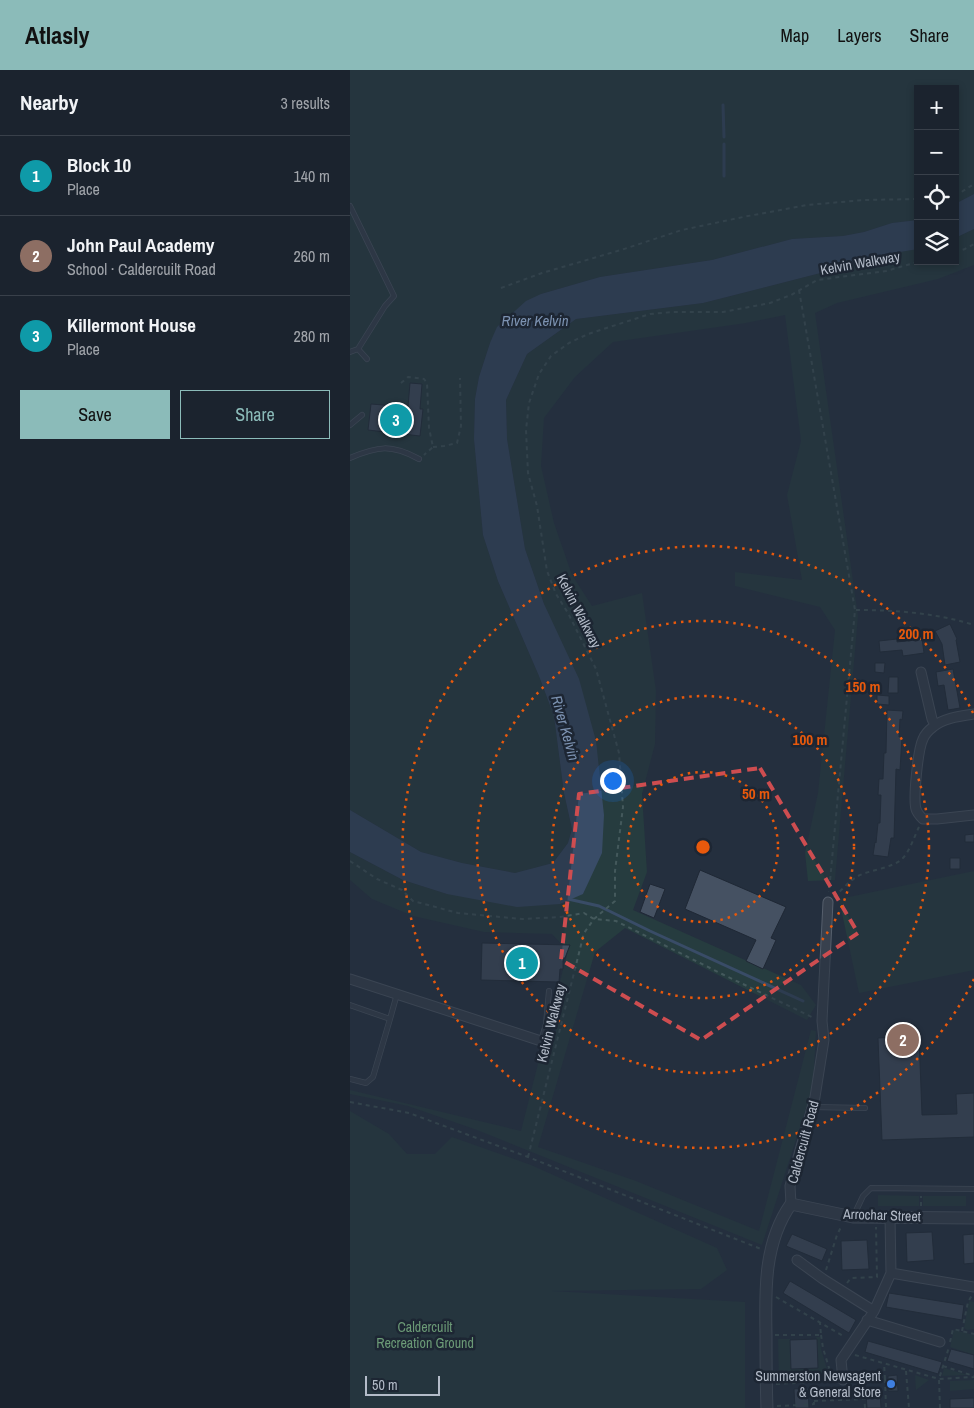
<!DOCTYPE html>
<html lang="en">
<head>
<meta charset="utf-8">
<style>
	:root { --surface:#1b232e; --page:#282f3a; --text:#f1f3f6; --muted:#a0a4aa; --line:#39404a; --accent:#8bbbb9 }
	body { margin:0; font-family:"Archivo Narrow",sans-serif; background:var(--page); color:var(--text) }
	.controls { position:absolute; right:15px; top:15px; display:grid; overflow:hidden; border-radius:0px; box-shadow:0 2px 8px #0003 }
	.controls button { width:45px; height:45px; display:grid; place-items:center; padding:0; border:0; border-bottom:1px solid var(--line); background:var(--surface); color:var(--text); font:25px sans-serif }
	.scale { position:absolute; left:15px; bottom:12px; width:75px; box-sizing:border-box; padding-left:5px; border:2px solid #b4bcc9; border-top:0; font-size:14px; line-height:18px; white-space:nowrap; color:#b4bcc9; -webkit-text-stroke:4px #1d2633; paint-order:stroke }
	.you { position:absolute; left:262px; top:710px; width:18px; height:18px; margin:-12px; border:4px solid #fff; border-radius:50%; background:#1a73e8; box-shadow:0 0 0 8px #1a73e833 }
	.badge { display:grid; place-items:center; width:32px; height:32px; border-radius:50%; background:var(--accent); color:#fff; font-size:16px; font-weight:700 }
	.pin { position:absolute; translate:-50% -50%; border:2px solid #fff; box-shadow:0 1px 5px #0006 }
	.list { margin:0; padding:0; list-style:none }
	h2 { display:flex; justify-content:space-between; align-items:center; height:65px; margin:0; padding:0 20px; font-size:21px }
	h2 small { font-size:16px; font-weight:400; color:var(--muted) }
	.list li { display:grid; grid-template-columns:32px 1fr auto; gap:15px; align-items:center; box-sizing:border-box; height:80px; padding:0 20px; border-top:1px solid var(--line) }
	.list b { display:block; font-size:19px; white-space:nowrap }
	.list p { margin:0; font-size:16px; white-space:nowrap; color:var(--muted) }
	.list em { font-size:16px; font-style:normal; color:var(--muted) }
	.actions { display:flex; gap:10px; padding:15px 20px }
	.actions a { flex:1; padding:11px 0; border:1px solid var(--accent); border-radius:0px; text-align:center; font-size:18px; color:var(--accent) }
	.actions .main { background:var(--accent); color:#111 }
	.icon { flex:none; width:28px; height:28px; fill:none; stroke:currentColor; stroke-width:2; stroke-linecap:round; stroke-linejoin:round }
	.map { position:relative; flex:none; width:624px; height:1338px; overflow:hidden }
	header { display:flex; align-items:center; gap:30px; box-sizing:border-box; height:70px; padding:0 25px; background:var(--accent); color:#111 }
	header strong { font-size:24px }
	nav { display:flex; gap:28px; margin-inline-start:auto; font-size:18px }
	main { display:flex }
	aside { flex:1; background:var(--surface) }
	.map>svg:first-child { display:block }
</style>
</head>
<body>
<header>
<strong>Atlasly</strong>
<nav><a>Map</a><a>Layers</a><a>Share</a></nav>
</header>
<main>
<aside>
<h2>Nearby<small>3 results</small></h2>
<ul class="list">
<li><span class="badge" style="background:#0f9aa8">1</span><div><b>Block 10</b><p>Place</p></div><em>140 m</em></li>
<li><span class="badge" style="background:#8d6e63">2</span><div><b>John Paul Academy</b><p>School · Caldercuilt Road</p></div><em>260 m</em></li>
<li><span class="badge" style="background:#0f9aa8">3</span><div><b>Killermont House</b><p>Place</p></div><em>280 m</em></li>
</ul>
<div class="actions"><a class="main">Save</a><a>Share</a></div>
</aside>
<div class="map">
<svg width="624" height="1338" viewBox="0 0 624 1338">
	<rect width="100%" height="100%" fill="#242f3e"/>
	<path fill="#263c3f" d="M0 0H624V124L605 134V19H568V150L542 153 514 162 493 166 442 169 362 190 250 207 191 224 140 273 129 307 125 329 124 369 133 465 148 511 189 606 204 646 214 723 222 759 218 773 203 793 165 803 112 793 71 782 0 740Z
		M624 159V195L588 209 487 233 465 243 508 546 485 810 458 811 455 783 468 723 485 560 470 537 385 516V502L452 510 437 425 451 371 435 245 396 253 263 272 225 307 194 348 191 396 204 453 222 505 242 536 292 523 306 621 305 674 292 724 297 802 283 840 451 915 466 935 457 950 275 858 245 882 188 1077 286 1111 409 1161 461 960 466 961 463 1017 412 1175 127 1060 58 1036 0 1024V1020L171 1061 191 982 200 981 206 961 202 941 218 881 202 864 134 862 63 846 22 829 0 810V782L53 810 97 824H233L240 807 194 534 175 479 157 369 156 330 177 284 226 249 353 233 490 198 526 186 568 179V191H605V168Z
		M624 801V900L509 923 489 829Z
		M0 1041 39 1064 57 1084H85L102 1067 181 1095 367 1178 377 1200 351 1219 202 1221 395 1232V1338H0Z
		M528 1125 569 1126V1136H528Z
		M573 1126H616V1136H573Z
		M619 1231 624 1232V1259L617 1260 614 1258Z
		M604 1260 624 1265V1285L600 1277Z
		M466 1267H470L471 1279 480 1309 429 1311 428 1269H440L441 1298H468Z
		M594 1298 618 1305 592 1306Z
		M565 1305 579 1310 566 1320Z
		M624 1310V1319L600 1321V1311Z"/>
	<path fill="#394c67" d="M624 124V159L605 168V134Z
		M568 150V179L526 186 490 198 353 233 226 249 177 284 156 330 157 369 175 479 194 534 229 609 246 671 254 745 252 783 233 824 210 834 167 837 97 824 53 810 0 782V740L71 782 112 793 165 803 203 793 218 773 222 759 214 723 204 646 189 606 148 511 133 465 124 369 125 329 129 307 140 273 147 257 176 231 191 224 250 207 362 190 442 169 493 166 514 162 542 153Z"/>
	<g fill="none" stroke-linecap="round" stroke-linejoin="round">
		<path stroke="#394c67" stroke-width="3" d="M373 35 374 67
			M374 74V106
			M218 829 249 836 300 861 453 931"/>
	</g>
	<path fill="#455162" stroke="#1f2835" d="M60 313 72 314 70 339H73L70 366 18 360 21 334 58 337Z
		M600 554 607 569 606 570 610 592 595 595 592 574 585 561Z
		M547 569V572L572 569 574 583 553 586 552 580 530 582 529 571Z
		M525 593H535L534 603 525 602Z
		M603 599 610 638 598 640 594 615 588 616 586 602Z
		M539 607H548V623H538Z
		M527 625 539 626V635L527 634Z
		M537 640 553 641 552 650 550 649 549 667H552L550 700 546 699 544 768H541L538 787 523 785 525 772 526 773 528 753H530L531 725H528L529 709H533L534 683H536Z
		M624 764V772H615V765Z
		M600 788H610V799H600Z
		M350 800 436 837 421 868 426 870 413 899 396 891 406 870 335 839Z
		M300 814 315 819 304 848 290 842Z
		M132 873 220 875 215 888H213V899H210L209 912 131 910Z
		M569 966 572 1045 607 1044 606 1024 624 1023V1067L532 1070 528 968Z
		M582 1162 584 1190 557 1192 556 1163Z
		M442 1164 477 1179 472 1191 436 1176Z
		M624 1164V1193L614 1194 613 1165Z
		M517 1170 519 1199 492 1200 491 1171Z
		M440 1211 506 1250 499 1263 433 1223Z
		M539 1223 614 1235 612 1250 536 1237Z
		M467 1269 468 1298 441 1299 440 1270Z
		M518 1271 592 1292 588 1304 515 1282Z
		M601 1279 624 1285V1299L597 1291Z
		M547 1305 548 1321H538V1306Z
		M458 1318 459 1338H445L444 1319Z
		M530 1323 531 1338H517L516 1324Z
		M624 1328V1338H600V1329Z"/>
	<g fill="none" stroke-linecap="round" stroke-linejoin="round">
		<g stroke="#565f6c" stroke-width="6">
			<path id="service" d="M0 136 44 226 35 236 8 279
				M0 282 8 279 17 289
				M0 355 12 345
				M0 388C28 376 41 374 69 389
				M0 935 40 949 47 924
				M191 971 196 954 199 921
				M0 1009 16 1013 23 1007 40 949
				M462 1037 515 1038
				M504 1145 513 1126 521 1118 624 1119"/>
		</g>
		<g stroke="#565f6c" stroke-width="11">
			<path id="minor" d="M571 602 582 649 585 655
				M624 644C611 646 593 648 583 657 579 660 575 664 573 669 568 679 563 728 566 739 567 743 570 746 573 749H587L624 745
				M0 909 191 971
				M441 1134 440 1116 465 1027 474 970 472 951 478 832
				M447 1190 473 1209 524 1241
				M541 1203 624 1217
				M517 1250 590 1272
				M493 1310 491 1290 524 1241 541 1203 540 1147"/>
		</g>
		<g stroke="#565f6c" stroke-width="13">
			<path id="tertiary" d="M417 1338C416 1314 416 1289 416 1265 415 1220 414 1172 441 1134L503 1147 624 1148"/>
		</g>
		<path stroke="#44595c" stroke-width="2" stroke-dasharray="4 4" stroke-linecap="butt" d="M605 126 624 114
			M605 182 615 179 624 174
			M151 218 192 203 271 180 332 160 393 147 457 135 514 130 568 129
			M449 220 505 540 479 822
			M51 313 58 307 74 309 77 313 79 358 83 377 74 385
			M83 377 94 376 107 373 111 356 110 308
			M506 540C545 540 586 543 624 555
			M0 791 27 809 52 820 63 831 108 843 172 849 210 847 234 843 244 849 266 851 372 904 464 948
			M484 827C492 820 499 811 508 806 520 800 542 798 552 789 560 781 564 767 569 757
			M0 1032 59 1043 178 1087 411 1179
			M178 1087 234 863 244 849 265 831V801L273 737 269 683 246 599 218 543 206 524 197 501 187 436 178 403 176 360 179 333 189 304 201 286 219 273 238 264 300 244 323 242H373L420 233 441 225 467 210 536 201 571 191
			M571 1136V1126
			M476 1200 487 1165 492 1155
			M497 1213 501 1208 527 1207 526 1157
			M426 1227 495 1267
			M612 1261 618 1232 622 1225
			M425 1265H471L470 1253
			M471 1265 473 1278 483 1311
			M600 1272 603 1259 624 1264
			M505 1285 589 1309 624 1307
			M593 1296 624 1306
			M556 1301 559 1338
			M535 1309 536 1338
			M503 1310 535 1309 534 1293
			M513 1310 515 1338
			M426 1314 483 1311
			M464 1331 514 1329
			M454 1335 464 1334 463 1312
			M427 1336 450 1335
			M590 1338 589 1309 599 1277"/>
		<use href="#service" stroke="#38414e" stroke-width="4.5"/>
		<use href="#minor" stroke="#38414e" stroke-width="9"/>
		<use href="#tertiary" stroke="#38414e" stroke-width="11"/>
	</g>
	<path d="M0 0H624V1338H0ZM410 698 508 863 351 970 211 890 229 724Z" fill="#242f3e" fill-opacity=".55" fill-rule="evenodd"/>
	<path fill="none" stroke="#ce4d50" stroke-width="4" stroke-dasharray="10 6" stroke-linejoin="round" d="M410 698 508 863 351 970 211 890 229 724Z"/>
	<g fill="none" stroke="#e8590c" stroke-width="2.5" stroke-dasharray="2.5 5">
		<circle cx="353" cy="777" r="75"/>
		<circle cx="353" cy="777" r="151"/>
		<circle cx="353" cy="777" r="226"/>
		<path d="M624 909A301 301 0 1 1 624 645"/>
	</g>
	<circle fill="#3f7fe0" stroke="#1d2633" stroke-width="2" cx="541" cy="1314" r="5"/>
	<g text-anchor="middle" stroke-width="5" stroke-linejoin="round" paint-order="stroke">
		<g font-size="14" fill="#b4bcc9" stroke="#1d2633">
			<text transform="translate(510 193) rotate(-10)" y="5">Kelvin Walkway</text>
			<text transform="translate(229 541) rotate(63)" y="5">Kelvin Walkway</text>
			<text transform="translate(201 953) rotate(-76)" y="5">Kelvin Walkway</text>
			<text transform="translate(453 1072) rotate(-75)" y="5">Caldercuilt Road</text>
			<text transform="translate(532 1145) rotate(2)" y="5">Arrochar Street</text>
		</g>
		<g font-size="14" fill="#6b9a76" stroke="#1d2633">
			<text x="75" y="1262">Caldercuilt<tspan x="75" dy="16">Recreation Ground</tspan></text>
		</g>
		<g font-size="14" fill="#b4bcc9" stroke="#1d2633" text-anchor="end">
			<text x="531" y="1311">Summerston Newsagent<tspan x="531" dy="16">&amp; General Store</tspan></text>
		</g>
		<g font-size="15" font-style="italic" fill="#7c92b1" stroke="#1d2633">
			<text x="185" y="256">River Kelvin</text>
			<text transform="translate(215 658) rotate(74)" y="5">River Kelvin</text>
		</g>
	</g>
	<circle cx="353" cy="777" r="8" fill="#e8590c" stroke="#1d2633" stroke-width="2.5"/>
	<g font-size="15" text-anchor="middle" font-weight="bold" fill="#e8590c" stroke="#1d2633" stroke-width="5" stroke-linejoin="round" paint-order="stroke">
		<text x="566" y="569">200 m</text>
		<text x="513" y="622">150 m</text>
		<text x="460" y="675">100 m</text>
		<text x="406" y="729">50 m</text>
	</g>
</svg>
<div class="controls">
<button>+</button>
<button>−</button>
<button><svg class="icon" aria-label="locate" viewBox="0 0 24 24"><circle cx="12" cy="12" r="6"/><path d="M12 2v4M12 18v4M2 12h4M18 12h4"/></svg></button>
<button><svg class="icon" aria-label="layers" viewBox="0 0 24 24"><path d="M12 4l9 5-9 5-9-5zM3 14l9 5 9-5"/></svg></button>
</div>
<div class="scale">50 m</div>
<div class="you"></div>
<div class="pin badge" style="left:172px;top:893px;background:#0f9aa8">1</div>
<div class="pin badge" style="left:553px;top:970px;background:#8d6e63">2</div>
<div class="pin badge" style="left:46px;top:350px;background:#0f9aa8">3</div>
</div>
</main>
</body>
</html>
